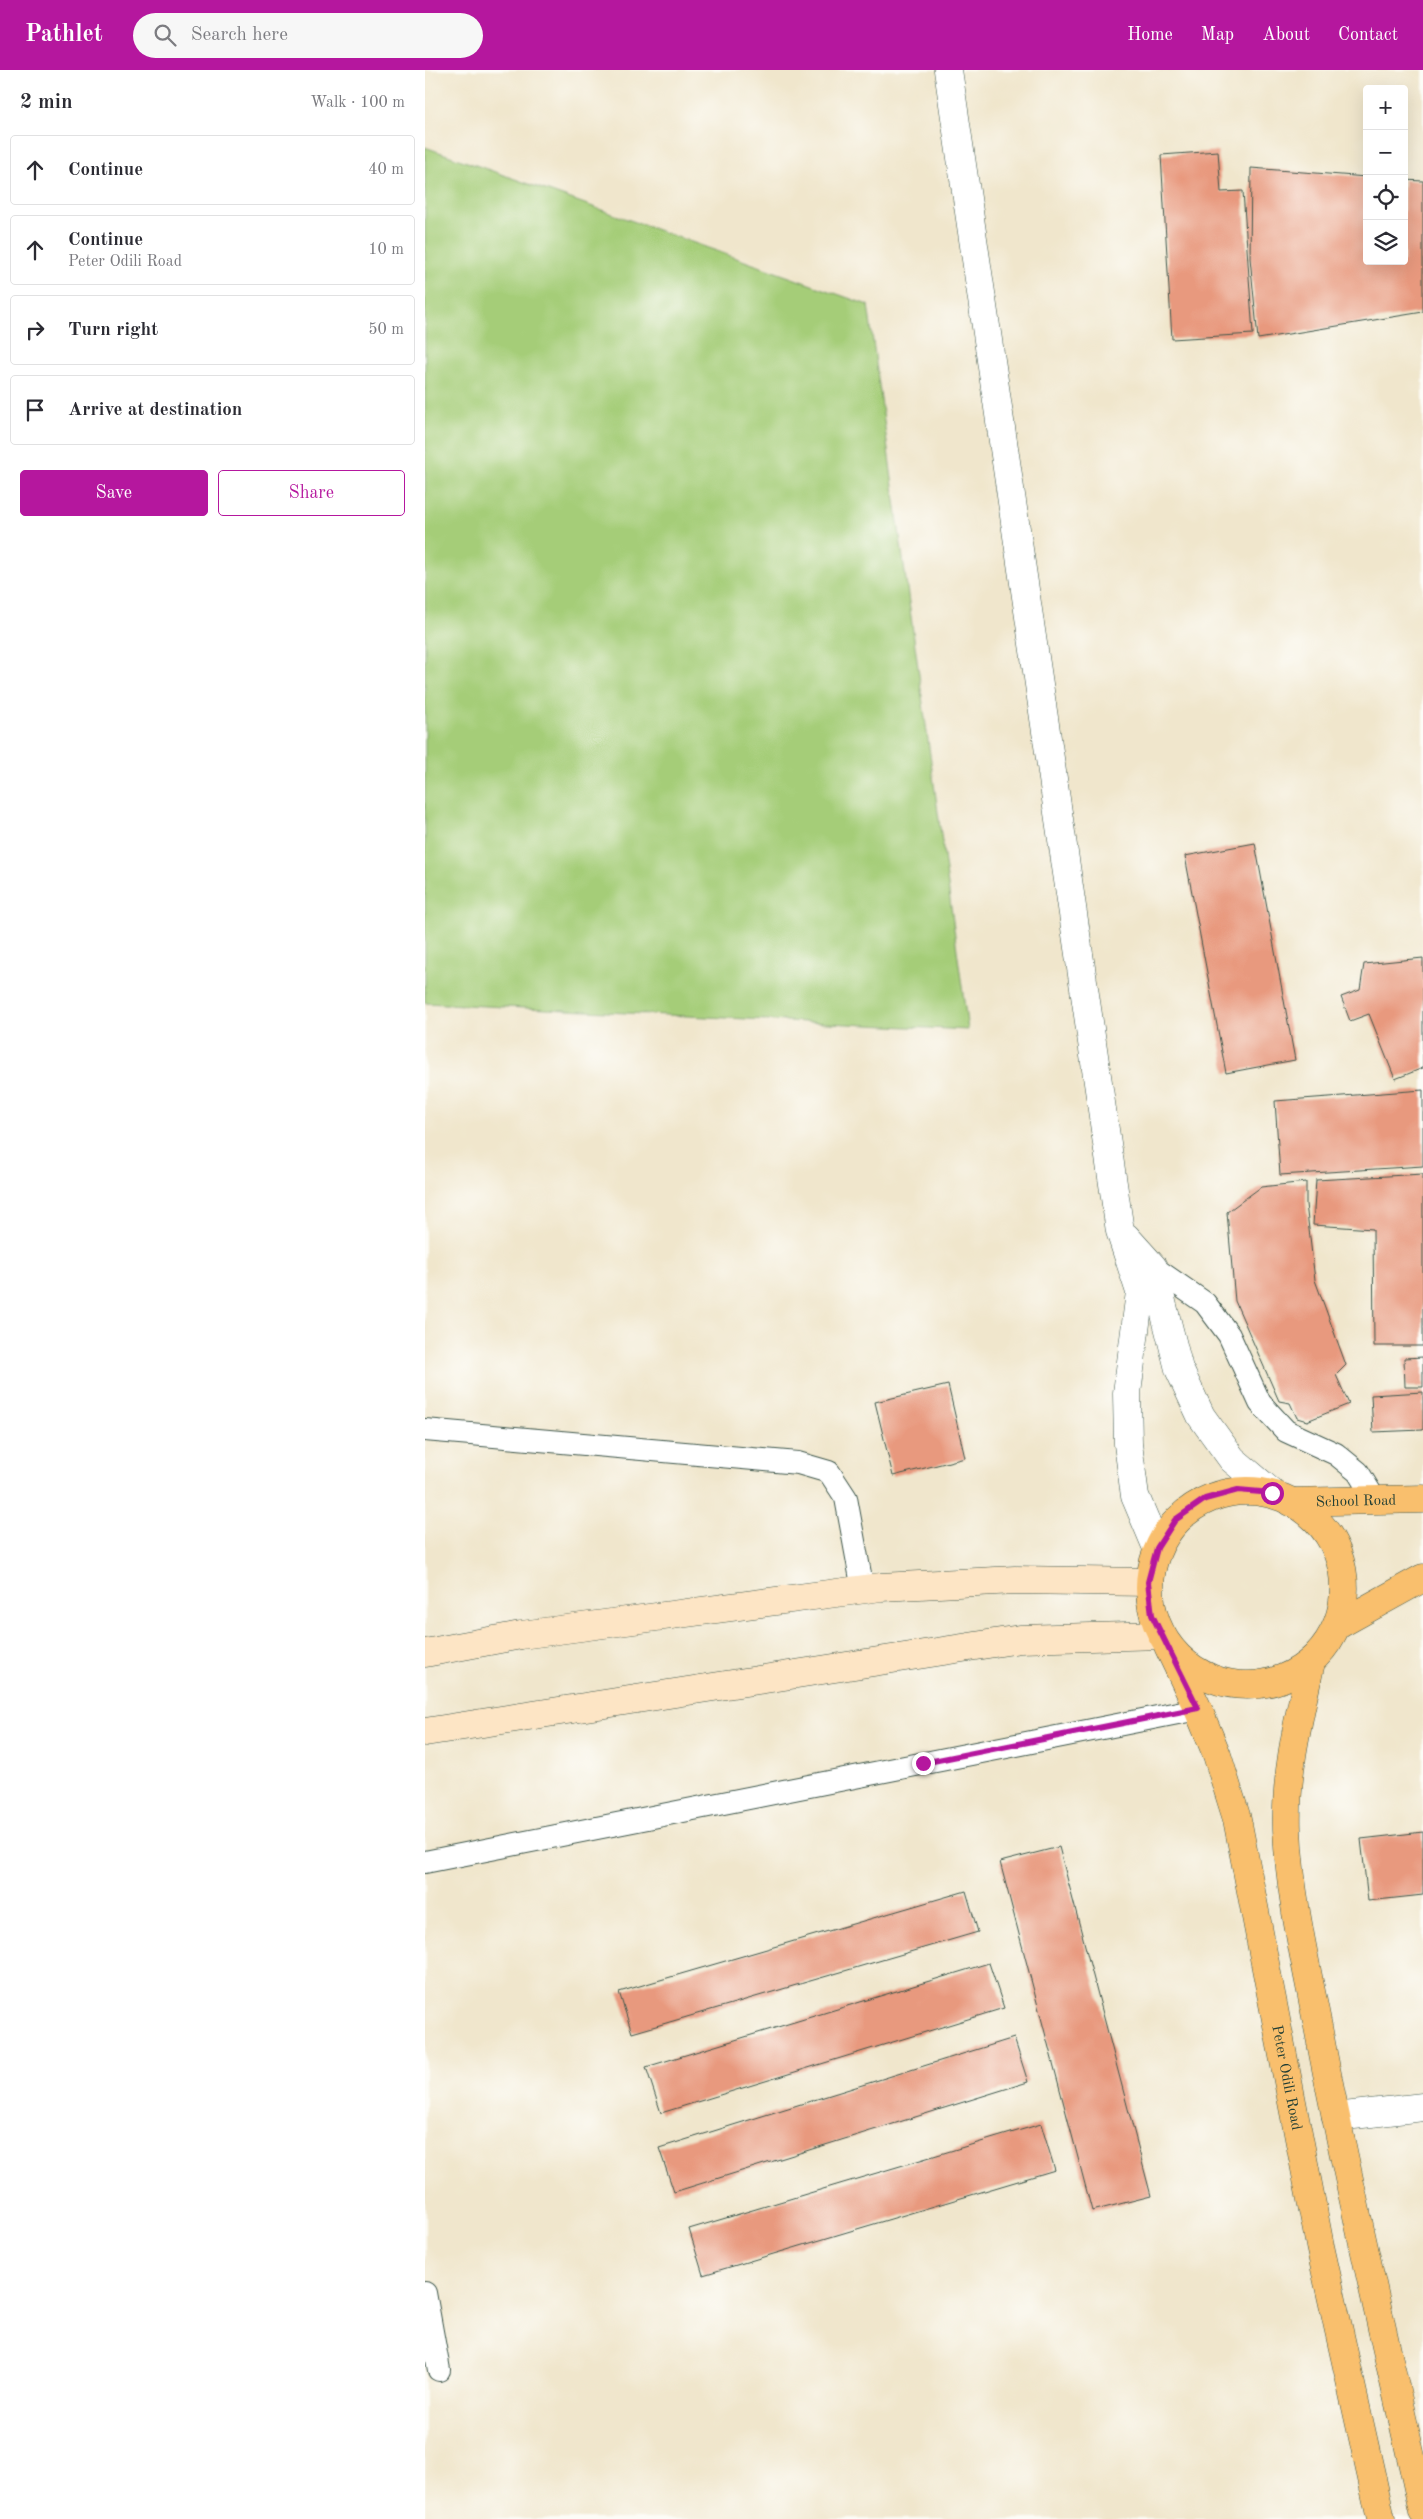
<!DOCTYPE html>
<html lang="en">
<head>
<meta charset="utf-8">
<style>
	:root { --surface:#fff; --page:#f7f7f7; --text:#2b2b33; --muted:#7c7c81; --line:#e1e1e2; --accent:#b5179e }
	body { margin:0; font-family:"Old Standard TT",serif; background:var(--page); color:var(--text) }
	.controls { position:absolute; right:15px; top:15px; display:grid; overflow:hidden; border-radius:5px; box-shadow:0 5px 20px #0002 }
	.controls button { width:45px; height:45px; display:grid; place-items:center; padding:0; border:0; border-bottom:1px solid var(--line); background:var(--surface); color:var(--text); font:25px sans-serif }
	.stop { position:absolute; width:15px; height:15px; margin:-11px; border:4px solid #b5179e; border-radius:50%; background:#fff }
	.stop.end { background:#b5179e; border-color:#fff; box-shadow:0 1px 5px #0008 }
	.list { margin:0; padding:0; list-style:none }
	h2 { display:flex; justify-content:space-between; align-items:center; height:65px; margin:0; padding:0 20px; font-size:21px }
	h2 small { font-size:16px; font-weight:400; color:var(--muted) }
	.list li { display:grid; grid-template-columns:32px 1fr auto; gap:15px; align-items:center; box-sizing:border-box; height:70px; margin:0 10px 10px; padding:0 10px; border:1px solid var(--line); border-radius:5px }
	.list b { display:block; font-size:19px; white-space:nowrap }
	.list p { margin:0; font-size:16px; white-space:nowrap; color:var(--muted) }
	.list em { font-size:16px; font-style:normal; color:var(--muted) }
	.actions { display:flex; gap:10px; padding:15px 20px }
	.actions a { flex:1; padding:11px 0; border:1px solid var(--accent); border-radius:5px; text-align:center; font-size:18px; color:var(--accent) }
	.actions .main { background:var(--accent); color:#fff }
	.icon { flex:none; width:28px; height:28px; fill:none; stroke:currentColor; stroke-width:2; stroke-linecap:round; stroke-linejoin:round }
	.map { position:relative; flex:none; width:998px; height:2449px; overflow:hidden }
	header { display:flex; align-items:center; gap:30px; box-sizing:border-box; height:70px; padding:0 25px; background:var(--accent); color:#fff }
	header strong { font-size:24px }
	nav { display:flex; gap:28px; margin-inline-start:auto; font-size:18px }
	.search { width:350px; height:45px; background:var(--page); display:flex; align-items:center; gap:12px; box-sizing:border-box; padding:0 18px; border-radius:28px; color:var(--muted); font-size:19px }
	main { display:flex }
	aside { flex:1; background:var(--surface) }
	.map>svg:first-child { display:block }
</style>
</head>
<body>
<header>
<strong>Pathlet</strong>
<div class="search"><svg class="icon" aria-label="search" viewBox="0 0 24 24"><circle cx="10" cy="10" r="6"/><path d="M15 15l6 6"/></svg>Search here</div>
<nav><a>Home</a><a>Map</a><a>About</a><a>Contact</a></nav>
</header>
<main>
<aside>
<h2>2 min<small>Walk · 100 m</small></h2>
<ul class="list">
<li><svg class="icon" aria-label="ahead" viewBox="0 0 24 24"><path d="M12 20V5M6 11l6-6 6 6"/></svg><div><b>Continue</b></div><em>40 m</em></li>
<li><svg class="icon" aria-label="ahead" viewBox="0 0 24 24"><path d="M12 20V5M6 11l6-6 6 6"/></svg><div><b>Continue</b><p>Peter Odili Road</p></div><em>10 m</em></li>
<li><svg class="icon" aria-label="right" viewBox="0 0 24 24"><path d="M7 20v-9h11M14 6l5 5-5 5"/></svg><div><b>Turn right</b></div><em>50 m</em></li>
<li><svg class="icon" aria-label="arrive" viewBox="0 0 24 24"><path d="M6 21V4h12l-3 4 3 4H6"/></svg><div><b>Arrive at destination</b></div></li>
</ul>
<div class="actions"><a class="main">Save</a><a>Share</a></div>
</aside>
<div class="map">
<svg width="998" height="2449" viewBox="0 0 998 2449">
	<rect width="100%" height="100%" fill="#fdfcf7"/>
	<filter id="ink" filterUnits="userSpaceOnUse"><feTurbulence type="fractalNoise" baseFrequency=".02" numOctaves="2"/><feDisplacementMap in="SourceGraphic" scale="10" xChannelSelector="R" yChannelSelector="G"/><feConvolveMatrix kernelMatrix="1 2 1 2 8 2 1 2 1" color-interpolation-filters="sRGB"/></filter>
	<filter id="wash" filterUnits="userSpaceOnUse"><feTurbulence type="fractalNoise" baseFrequency=".0096" numOctaves="4" result="noise"/><feDisplacementMap in="SourceGraphic" scale="20" xChannelSelector="R" yChannelSelector="G"/><feGaussianBlur stdDeviation="1.12" result="paint"/><feColorMatrix in="noise" values="0 0 0 0 0 0 0 0 0 0 0 0 0 0 0 0 0 1.4 0 .05"/><feComposite in="paint" operator="in"/></filter>
	<g filter="url(#wash)">
		<rect width="100%" height="100%" fill="#f0e6cc"/>
		<path fill="#a5cd78" stroke="#628556" d="M0 77 443 235 543 960 0 933Z"/>
		<g id="blocks">
			<path fill="#e8997e" d="M793 81 796 122 818 121 828 264 747 269 736 85Z
				M826 98 942 107V191H979V110L998 111V242L833 269 825 188Z
				M830 773 870 990 801 1003 760 786Z
				M998 888V998L970 1009 944 944 925 951 916 927 935 920 939 894Z
				M998 1020V1096L855 1105 850 1031Z
				M998 1104V1276H949L948 1159 888 1155 891 1110Z
				M881 1112V1134L890 1210 921 1295 911 1305 924 1334 882 1351 872 1348 865 1333 854 1331 810 1231 802 1142 836 1117Z
				M998 1287V1317H980L979 1288Z
				M523 1315 540 1388 468 1406 450 1332Z
				M998 1322V1360L948 1362 946 1325Z
				M998 1762V1825L943 1831 936 1769Z
				M634 1777 726 2126 667 2141 575 1792Z
				M541 1821 553 1862 207 1963 194 1922Z
				M564 1893 579 1938 236 2043 221 1997Z
				M589 1968 603 2012 249 2122 234 2078Z
				M616 2054 630 2100 278 2205 264 2159Z"/>
		</g>
	</g>
	<g filter="url(#ink)">
		<use href="#blocks" fill-opacity="0" stroke="#3e564b" stroke-width="1"/>
		<g fill="none" stroke-linecap="round" stroke-linejoin="round">
			<g stroke="#3e564b" stroke-width="24">
				<path id="service" d="M728 1197 780 1233 804 1265 835 1333 861 1361 911 1384 933 1402 950 1430
					M0 1360 373 1393 404 1402 421 1428 438 1520
					M0 1792 773 1639
					M0 2223 14 2300"/>
			</g>
			<g stroke="#3e564b" stroke-width="29">
				<path id="minor" d="M911 2047 998 2037"/>
			</g>
			<g stroke="#3e564b" stroke-width="29">
				<path id="tertiary" d="M523 0 695 1161 715 1222 702 1323 703 1374 710 1426 732 1478
					M701 1167 728 1197 754 1299 776 1346 807 1389 847 1423"/>
			</g>
			<g stroke="#3e564b" stroke-width="29">
				<path id="secondary" d="M0 1583 96 1565 456 1517 590 1510 723 1512
					M0 1662 595 1569 737 1565"/>
			</g>
			<g stroke="#3e564b" stroke-width="29">
				<g id="primary">
					<circle cx="822" cy="1518" r="97"/>
					<path id="s1" d="M865 1432 998 1429"/>
					<path d="M913 1555 998 1508"/>
					<path id="s2" d="M743 1576 773 1639 792 1685 812 1749 895 2176 956 2449"/>
					<path d="M886 1592C874 1647 860 1703 862 1759 865 1833 884 1906 897 1978 927 2133 964 2287 998 2441"/>
				</g>
			</g>
			<use href="#service" stroke="#fff" stroke-width="22"/>
			<use href="#minor" stroke="#fff" stroke-width="28"/>
			<use href="#tertiary" stroke="#fff" stroke-width="28"/>
			<use href="#secondary" stroke="#fde5c5" stroke-width="28"/>
			<use href="#primary" stroke="#f9bf6d" stroke-width="28"/>
		</g>
	</g>
	<g fill="none" stroke-linecap="round" stroke-linejoin="round" filter="url(#ink)">
		<path stroke="#b5179e" stroke-width="6" d="M498 1693 773 1638 727 1545 723 1512 732 1478 750 1450 780 1429 813 1420 847 1423"/>
	</g>
	<g text-anchor="middle" stroke-width="4" stroke-linejoin="round" paint-order="stroke">
		<g font-size="15" fill="#1f3d34" stroke="#fdfcf7">
			<text dy="5" stroke="none"><textPath href="#s1" startOffset="66">School Road</textPath></text>
			<text dy="5" stroke="none"><textPath href="#s2" startOffset="450">Peter Odili Road</textPath></text>
		</g>
	</g>
</svg>
<div class="controls">
<button>+</button>
<button>−</button>
<button><svg class="icon" aria-label="locate" viewBox="0 0 24 24"><circle cx="12" cy="12" r="6"/><path d="M12 2v4M12 18v4M2 12h4M18 12h4"/></svg></button>
<button><svg class="icon" aria-label="layers" viewBox="0 0 24 24"><path d="M12 4l9 5-9 5-9-5zM3 14l9 5 9-5"/></svg></button>
</div>
<div class="stop" style="left:847px;top:1423px"></div>
<div class="stop end" style="left:498px;top:1693px"></div>
</div>
</main>
</body>
</html>
